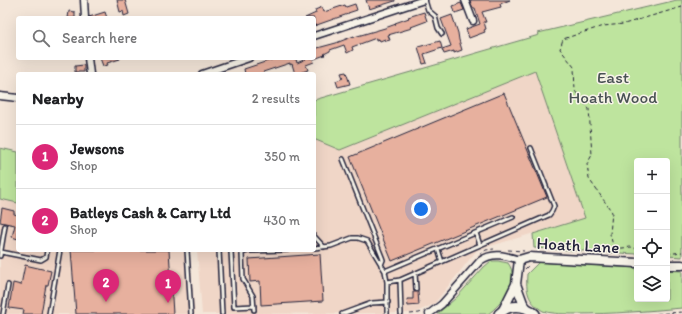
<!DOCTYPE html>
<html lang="en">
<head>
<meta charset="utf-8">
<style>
	:root { --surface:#fff; --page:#f2f2f2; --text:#202124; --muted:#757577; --line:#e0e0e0; --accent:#db2777 }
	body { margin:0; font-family:Itim,sans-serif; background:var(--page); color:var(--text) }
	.controls { position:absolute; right:12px; bottom:12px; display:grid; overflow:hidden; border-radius:4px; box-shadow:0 4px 16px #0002 }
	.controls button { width:36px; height:36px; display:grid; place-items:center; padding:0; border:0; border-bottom:1px solid var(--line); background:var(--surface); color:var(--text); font:20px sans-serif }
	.you { position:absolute; left:421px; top:209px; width:14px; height:14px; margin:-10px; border:3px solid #fff; border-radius:50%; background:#1a73e8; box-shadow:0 0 0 6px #1a73e833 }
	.badge { display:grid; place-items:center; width:26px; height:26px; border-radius:50%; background:var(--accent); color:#fff; font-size:13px; font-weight:700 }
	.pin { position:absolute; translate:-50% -33px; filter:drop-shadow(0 1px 2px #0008) }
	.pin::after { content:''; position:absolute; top:21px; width:14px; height:12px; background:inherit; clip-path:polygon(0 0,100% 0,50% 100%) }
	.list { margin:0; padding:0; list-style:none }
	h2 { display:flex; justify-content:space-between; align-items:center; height:52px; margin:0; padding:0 16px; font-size:17px }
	h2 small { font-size:13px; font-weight:400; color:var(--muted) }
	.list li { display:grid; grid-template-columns:26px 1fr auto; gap:12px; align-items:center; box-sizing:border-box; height:64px; padding:0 16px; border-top:1px solid var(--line) }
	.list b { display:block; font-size:15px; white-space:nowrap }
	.list p { margin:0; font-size:13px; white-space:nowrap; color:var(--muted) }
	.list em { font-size:13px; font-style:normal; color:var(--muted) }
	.icon { flex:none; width:22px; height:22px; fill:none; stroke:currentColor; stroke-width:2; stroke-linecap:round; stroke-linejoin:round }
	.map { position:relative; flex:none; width:682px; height:314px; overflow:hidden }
	.search { position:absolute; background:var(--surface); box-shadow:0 4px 16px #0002; left:16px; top:16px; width:300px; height:44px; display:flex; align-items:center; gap:10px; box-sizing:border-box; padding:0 14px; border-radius:4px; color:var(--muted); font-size:15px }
	.panel { position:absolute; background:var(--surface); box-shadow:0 4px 16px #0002; left:16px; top:72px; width:300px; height:180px; border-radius:4px }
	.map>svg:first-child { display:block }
</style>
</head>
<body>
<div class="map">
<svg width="682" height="314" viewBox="0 0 682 314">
	<rect width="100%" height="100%" fill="#f4e6d9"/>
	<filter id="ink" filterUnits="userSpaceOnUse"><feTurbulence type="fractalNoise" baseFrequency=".025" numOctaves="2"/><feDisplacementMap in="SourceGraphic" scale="8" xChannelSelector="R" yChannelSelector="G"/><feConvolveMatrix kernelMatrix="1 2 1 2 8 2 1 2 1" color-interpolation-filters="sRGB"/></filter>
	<g filter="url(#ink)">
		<path fill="#f0d6c7" d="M535 71 585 218 477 250 434 304 414 313 202 314 197 250H314V141L316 140 340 150Z
			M0 199 18 203V250H189L195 314H0Z"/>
		<path fill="#bee49e" stroke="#70836c" d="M677 0H682V257L667 256V161H637V254L534 248 533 234 585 218 535 71 340 150 316 140 314 141V100L539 35 538 33Z
			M0 148 18 152V203L0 199Z
			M491 261H498L508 263C521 280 502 304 488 314H437L456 298 484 267Z
			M539 262 637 268V299H667V270L682 271V308C647 311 612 314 577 314 566 314 553 314 543 311 527 301 526 291 527 274Z"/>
		<path fill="#e7b09e" stroke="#22223b" d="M117 0H125L129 14 124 16 123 11 120 12Z
			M366 0H395V1L369 9Z
			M472 0H510L500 4 501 7 482 12 486 22H484L486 29 484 30 485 32 469 38 466 29 480 24 475 8H473L470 1Z
			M461 3 464 10 455 13 453 6Z
			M355 4 357 10 348 13V14L314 26V18H305L316 13 315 10 322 7 324 12 345 5 346 7Z
			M69 11 75 12V18H68Z
			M105 12 107 18H89V17Z
			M424 12 427 21 411 27 412 28 388 35 390 40 386 41 385 39 380 41 379 39 376 40V38L352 47 353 50 347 53 344 45 330 50V51L324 54 325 55 314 59V49L336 43 354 36V37L385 28 396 24 395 23 409 18 408 17Z
			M452 15 458 33 459 40 462 50 454 53V51L444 54 442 49 451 46 441 19Z
			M440 41 442 48 424 54 427 63 423 64 418 47Z
			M100 58H120V59L107 63 108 65 103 66Z
			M277 58H293L294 59H296L297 63 306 59V58H312L314 62 306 65 308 70 296 74H295L292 64 290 65V63L263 72V74H245L244 69Z
			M84 65V72H75V66Z
			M346 72 350 84 338 87 336 81 343 78 341 73Z
			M504 93 547 197 392 261 350 157Z
			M2 208 14 211V214L18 215V239L12 237 15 225 0 222Z
			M71 250H169L173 314H76Z
			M320 254 323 301 261 305 260 281 250 282 249 259Z
			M25 265 51 271 48 285H46L41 314H23L24 310 9 308 13 283 21 285Z
			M413 292H418L419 305 408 306 407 299H413Z"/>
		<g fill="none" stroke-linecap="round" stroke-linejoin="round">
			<g stroke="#22223b" stroke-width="6">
				<path id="lane" d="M425 0 428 10 435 16 438 28 442 34
					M343 159 382 257 383 260 381 265
					M476 233 480 245
					M314 236 324 247
					M314 248 331 246 352 238H358L367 241 385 271 387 282V314
					M438 249 442 262
					M187 250 191 314
					M219 250 222 314
					M231 251 234 307 254 306
					M1 252 41 260 46 257 47 250
					M0 256 5 226
					M385 271 513 217
					M415 273 416 289
					M400 280 401 314
					M387 282 400 280 549 215 552 211 554 206 531 148
					M254 310 253 296 243 279 242 253 248 251 287 250
					M3 314 8 285
					M49 314 60 250
					M342 314 372 303 388 302"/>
			</g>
			<g stroke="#22223b" stroke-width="9">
				<path id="street" d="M84 0 85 18
					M465 0 473 21
					M314 36 424 0
					M88 58 90 74
					M202 74 249 58
					M0 96 18 98
					M429 314 442 304 480 261C492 252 505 255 519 260"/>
			</g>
			<g stroke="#22223b" stroke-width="11">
				<path id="secondary" d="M667 265H682
					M516 284 523 303 526 307
					M503 310 516 284 519 260 529 257 637 263"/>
			</g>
			<g stroke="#22223b" stroke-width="12">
				<path id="primary" d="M499 314C509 304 524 304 535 314"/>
			</g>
			<path stroke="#22223b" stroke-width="1" stroke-dasharray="4 3" stroke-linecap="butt" d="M614 249 610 234 612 212 589 179 587 164 592 155 589 109 575 91 574 67 560 49 563 39 603 26 624 24 682 7
				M614 249 631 247 637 249
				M508 250 524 251
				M667 254 682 252
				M479 255 486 250 494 249
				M609 255 613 249
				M525 269 530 264
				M410 314 419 313 425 311
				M657 314 682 312"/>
			<use href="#lane" stroke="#f7f3e8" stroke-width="3"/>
			<use href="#street" stroke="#f7f3e8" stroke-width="6"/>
			<use href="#secondary" stroke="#f7f3e8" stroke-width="8"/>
			<use href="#primary" stroke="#f7f3e8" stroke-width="9"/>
		</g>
	</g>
	<g text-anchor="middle" stroke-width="3" stroke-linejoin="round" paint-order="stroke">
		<g font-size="17" fill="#495254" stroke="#f7f3e8">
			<text x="613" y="83">East<tspan x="613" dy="20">Hoath Wood</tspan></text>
		</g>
		<g font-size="17" fill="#22223b" stroke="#f7f3e8">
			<text transform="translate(578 245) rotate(3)" y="6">Hoath Lane</text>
		</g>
	</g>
</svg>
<div class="controls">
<button>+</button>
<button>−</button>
<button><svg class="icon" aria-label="locate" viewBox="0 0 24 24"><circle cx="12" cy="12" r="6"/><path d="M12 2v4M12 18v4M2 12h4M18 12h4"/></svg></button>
<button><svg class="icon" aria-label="layers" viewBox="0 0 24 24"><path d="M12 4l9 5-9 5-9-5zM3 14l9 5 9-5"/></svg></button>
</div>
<div class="you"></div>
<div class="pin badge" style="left:168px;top:303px">1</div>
<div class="pin badge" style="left:106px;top:302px">2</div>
<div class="search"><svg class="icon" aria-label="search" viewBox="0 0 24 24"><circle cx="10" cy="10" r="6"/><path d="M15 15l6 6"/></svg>Search here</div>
<section class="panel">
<h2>Nearby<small>2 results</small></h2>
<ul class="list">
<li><span class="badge">1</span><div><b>Jewsons</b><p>Shop</p></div><em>350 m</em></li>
<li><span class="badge">2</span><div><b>Batleys Cash &amp; Carry Ltd</b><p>Shop</p></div><em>430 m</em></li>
</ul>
</section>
</div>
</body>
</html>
